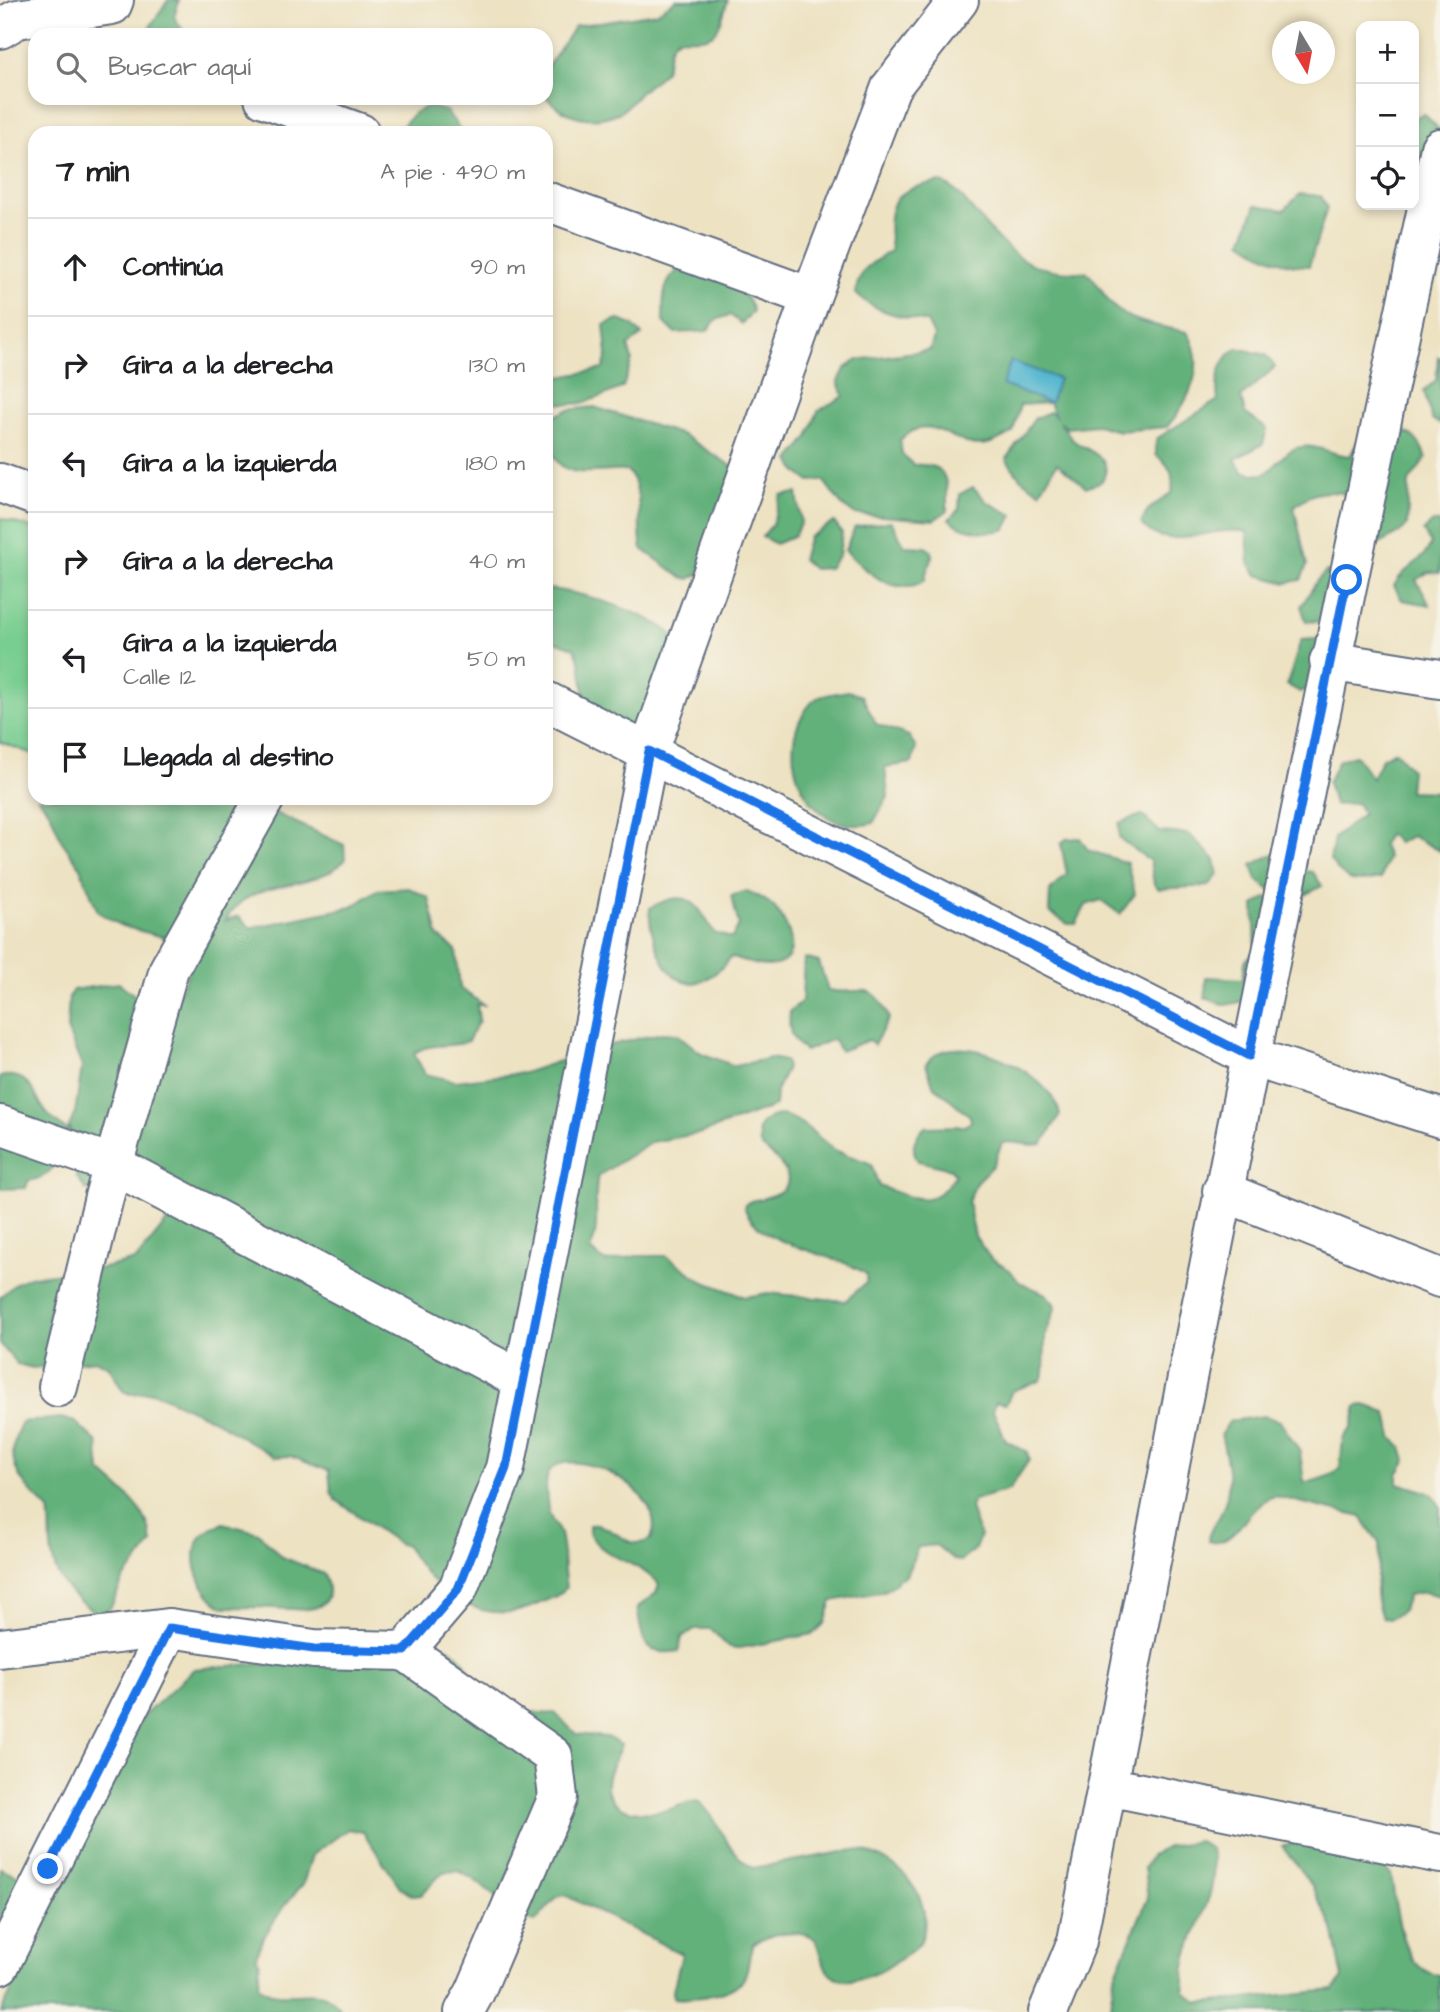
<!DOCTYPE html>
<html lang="es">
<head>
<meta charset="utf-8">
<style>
	:root { --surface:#fff; --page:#f6f6f6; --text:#202124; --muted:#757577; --line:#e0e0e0 }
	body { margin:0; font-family:"Architects Daughter",sans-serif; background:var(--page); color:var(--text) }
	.controls { position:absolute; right:21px; top:21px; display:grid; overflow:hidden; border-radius:14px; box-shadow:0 4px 10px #0003 }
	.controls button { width:63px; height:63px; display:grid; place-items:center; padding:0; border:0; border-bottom:2px solid var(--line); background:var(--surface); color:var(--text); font:35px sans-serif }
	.compass { position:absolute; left:1272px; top:21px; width:63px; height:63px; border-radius:50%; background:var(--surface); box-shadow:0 4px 10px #0003; rotate:170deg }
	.stop { position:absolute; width:21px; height:21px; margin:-16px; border:5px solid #1a73e8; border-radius:50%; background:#fff }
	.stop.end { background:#1a73e8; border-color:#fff; box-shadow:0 2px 7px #0008 }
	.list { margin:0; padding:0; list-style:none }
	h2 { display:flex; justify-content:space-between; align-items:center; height:91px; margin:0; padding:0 28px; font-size:30px }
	h2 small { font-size:23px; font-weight:400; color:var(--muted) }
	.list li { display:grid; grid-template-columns:46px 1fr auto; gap:21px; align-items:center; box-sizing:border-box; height:98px; padding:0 28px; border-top:2px solid var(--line) }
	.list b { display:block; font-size:26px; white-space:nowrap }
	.list p { margin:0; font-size:23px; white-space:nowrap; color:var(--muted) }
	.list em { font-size:23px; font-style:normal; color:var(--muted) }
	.icon { flex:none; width:38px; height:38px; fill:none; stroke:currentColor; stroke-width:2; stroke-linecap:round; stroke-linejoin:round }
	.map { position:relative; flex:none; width:1440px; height:2012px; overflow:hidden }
	.search { position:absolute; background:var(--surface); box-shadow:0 4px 10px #0003; left:28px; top:28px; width:525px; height:77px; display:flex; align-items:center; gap:18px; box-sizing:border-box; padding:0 24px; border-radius:21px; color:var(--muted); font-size:26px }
	.panel { position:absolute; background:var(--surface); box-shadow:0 4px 10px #0003; left:28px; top:126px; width:525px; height:679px; border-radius:21px }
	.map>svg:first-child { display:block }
</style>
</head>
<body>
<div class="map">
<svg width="1440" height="2012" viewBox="0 0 1440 2012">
	<rect width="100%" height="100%" fill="#f7f3e8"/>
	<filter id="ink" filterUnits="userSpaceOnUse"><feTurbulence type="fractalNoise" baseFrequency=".0143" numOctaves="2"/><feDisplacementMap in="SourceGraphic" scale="14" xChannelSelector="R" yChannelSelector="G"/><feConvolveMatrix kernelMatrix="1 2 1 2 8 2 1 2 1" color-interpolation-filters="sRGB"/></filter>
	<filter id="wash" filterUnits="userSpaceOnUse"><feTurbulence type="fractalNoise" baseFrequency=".00686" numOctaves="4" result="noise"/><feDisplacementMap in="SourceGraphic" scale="28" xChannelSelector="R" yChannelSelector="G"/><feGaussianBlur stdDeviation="1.57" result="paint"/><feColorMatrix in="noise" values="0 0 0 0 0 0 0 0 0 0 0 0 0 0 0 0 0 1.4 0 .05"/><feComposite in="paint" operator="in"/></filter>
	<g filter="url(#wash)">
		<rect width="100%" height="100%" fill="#ede2c2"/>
		<path fill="#78cd90" stroke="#4a7e77" stroke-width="2" d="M0 518 35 529V755L0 742Z"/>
		<path fill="#62b07a" stroke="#3e706c" stroke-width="2" d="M168 0H179L174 17 186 35H153L150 27Z
			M676 0H728C716 38 718 39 678 38 664 49 671 59 664 72 660 78 649 84 643 90 636 96 629 107 620 112 593 125 565 118 546 97V69L575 26 656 13Z
			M429 106 446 111 463 133H396L414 113Z
			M1424 114 1440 130 1423 164 1414 152V118Z
			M941 182C957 189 965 201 977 215 1012 257 1031 274 1087 272 1099 282 1103 297 1114 307 1132 324 1163 326 1187 332 1208 364 1190 400 1167 427L1119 431 1097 425 1067 428 1060 422C1064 428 1069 436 1074 441 1089 452 1117 458 1101 482L1086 487 1057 463 1040 492 1020 478 1006 459 1035 418 1050 412 1055 416 1050 403 1020 405 1013 432C1005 436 996 442 987 444 951 451 935 407 900 440L902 454 913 465C950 462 947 482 947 511L934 520 854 514 841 504 823 480 809 481 797 472 790 460 808 437 818 411 844 396 838 383 845 369 857 360 930 350 934 336 927 322C900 316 877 313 856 294 857 269 872 263 891 251 886 204 891 188 941 182Z
			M1300 194 1321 196 1327 208 1309 266C1283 266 1263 256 1242 241L1256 205 1284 210Z
			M682 267C710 275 744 281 753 311L742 324 730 315 716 320 707 331 675 333 663 321C663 297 662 281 682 267Z
			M617 319 632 325 642 335 628 346 632 360 623 387C598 398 575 411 549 400L546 385 555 378 603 369 607 355 604 325Z
			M1237 348 1266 355 1275 367 1241 397 1245 413 1267 429 1263 444 1235 459 1242 471C1275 483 1270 462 1292 450 1312 440 1330 455 1350 456L1365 429C1394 423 1417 429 1426 458L1409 482 1407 526C1390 542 1359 554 1336 549L1334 534 1343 523 1350 495C1329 489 1310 491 1294 507L1307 565 1301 580 1286 583 1257 575 1249 563 1247 532C1209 524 1166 556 1141 523L1148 510 1172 492C1174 474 1171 466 1156 455V439L1218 400C1215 380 1220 359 1237 348Z
			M1438 357H1440V424L1432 420 1424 391 1436 380Z
			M594 407 683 435 736 469 699 574 689 579 681 577 642 549C637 527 644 486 627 471 602 468 567 483 554 456 548 443 549 430 553 417L567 410Z
			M973 487 987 502 1013 515 1006 529C988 535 963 532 949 519L959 509 960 494Z
			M797 493 801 522 794 536 776 544 762 537 772 525 781 495Z
			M891 521 905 546 926 547 932 552C933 563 925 569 925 580 896 600 864 570 845 550L855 527Z
			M834 522 842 533 839 555 829 568 813 569 802 559 809 537Z
			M1433 522 1440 523V573L1429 572 1416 580 1430 605 1402 600 1394 586C1403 567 1422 564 1431 544L1423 531Z
			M1327 571 1352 584 1332 623 1306 621 1301 606C1311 593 1314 581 1327 571Z
			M546 589C577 590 655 615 675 637L681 711 631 730 585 700 580 661 574 648 546 638Z
			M1316 639 1328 647 1325 683 1300 692 1287 685 1301 640Z
			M848 691 862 696 876 724 909 736 916 748 912 763 885 767 888 797 873 823C816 839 777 768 800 720 804 712 809 703 817 698 825 694 839 693 848 691Z
			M1395 751 1411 769 1409 791 1440 792V851L1412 836 1398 843 1389 834 1382 844 1388 857 1381 878C1352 883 1348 884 1330 860L1334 838 1363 814 1357 803 1334 805 1328 782 1339 760 1355 755 1372 778 1382 758Z
			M38 798H259L273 812 344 845 345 860C311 895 250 874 225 921L238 916 251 928 352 907 377 890 409 888 429 898 438 936 456 950 460 988 484 1005H477L479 1020 468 1041C451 1049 428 1041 414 1054L425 1074 455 1081 524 1073 598 1048 662 1033 677 1034 701 1053 735 1066 771 1058 785 1061 787 1068 776 1091 775 1106 702 1133 651 1142 598 1176C592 1202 602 1225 590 1250L606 1262 637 1256H667L702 1281 745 1297 768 1293 845 1301 866 1283 867 1275C834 1250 757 1249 744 1206 750 1199 755 1201 764 1198 809 1186 780 1162 760 1145L758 1129C782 1094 812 1135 835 1150 846 1156 859 1158 871 1164L879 1186C912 1198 933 1211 955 1175L951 1169 918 1161C910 1147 914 1137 925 1127L964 1126 971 1122 970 1116 933 1085 926 1064C956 1022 1053 1074 1060 1115L1042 1144C1027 1147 1015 1140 1002 1143L993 1165 977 1181 968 1202 975 1236 991 1259 1010 1270 1019 1282 1046 1294 1056 1306 1045 1337 1044 1374 1040 1381 1012 1391 1006 1404 996 1402 993 1411 1006 1441 1027 1452 1029 1460 1009 1490 973 1500 970 1508 980 1536 975 1549 961 1561 954 1560 936 1545 918 1547 906 1576 897 1579 896 1583 884 1591 832 1601 825 1623 813 1634 735 1649 727 1646 711 1629H695L682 1637 679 1651C641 1658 643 1639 637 1608L656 1593 659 1585C640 1560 604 1561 589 1533V1525C613 1521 626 1554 651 1539 673 1487 557 1437 547 1477 545 1487 547 1512 552 1520 555 1525 558 1528 560 1534 564 1549 563 1572 566 1588 559 1597 548 1599 538 1604 484 1630 432 1592 406 1545L399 1544 336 1500 331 1492 329 1471 290 1456 275 1457 214 1420 153 1392 130 1394 123 1391 109 1367 95 1360 33 1368 17 1364 0 1344V1297L16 1283 29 1277 104 1268 136 1260 174 1213 151 1193 86 1190 77 1177 70 1129C54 1150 63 1175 28 1181L26 1188 0 1189V1077C30 1070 33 1095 46 1112 51 1119 61 1125 67 1131L75 1113 82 1067 67 1029 69 996 73 990 119 983 147 1005 179 993 196 955 207 941 194 944 163 937 122 926 98 912 80 867 61 840 50 812Z
			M1142 815 1160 832 1189 834 1215 860 1218 874 1209 886 1159 889 1154 884 1150 861 1119 838V823Z
			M1080 838 1088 850 1127 863 1135 894 1120 914 1101 900 1086 905 1076 924H1068L1049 912 1050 891 1067 874 1061 844 1066 839Z
			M1279 851 1290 870 1313 872 1322 886 1290 903 1301 913 1258 998 1226 1005 1205 998 1206 977 1243 979 1245 961 1256 950 1254 905 1266 898H1281L1257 880 1252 865Z
			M747 891C756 895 768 900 775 908 790 925 805 964 769 966 756 966 744 961 731 957 722 968 707 983 691 983 664 982 647 929 650 908 687 887 696 901 714 933L732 938 739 925 731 896Z
			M804 958 819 962 828 990C860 997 873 976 889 1018L874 1045 869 1040 840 1051 833 1039 805 1051C790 1039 788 1030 790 1011L802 1001Z
			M1365 1405 1387 1413 1392 1437 1402 1447 1406 1461 1398 1474V1483L1431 1493 1440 1506V1596L1424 1592 1408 1595 1403 1610 1390 1619 1383 1618C1368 1591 1382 1569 1379 1543L1361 1517 1275 1496C1246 1503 1236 1551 1208 1541 1208 1529 1218 1522 1222 1511 1234 1484 1227 1462 1221 1434L1230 1421 1264 1416 1280 1421 1300 1452 1304 1482C1319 1481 1328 1477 1340 1469L1343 1438 1352 1427 1357 1406Z
			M61 1418 75 1422 97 1442 100 1471C124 1492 149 1509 152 1543L123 1580 111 1607 99 1614C76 1602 56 1581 52 1555 49 1540 52 1525 49 1510 22 1484 0 1462 22 1422Z
			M223 1523 259 1533 280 1556 324 1574C342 1618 297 1609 273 1608 256 1607 240 1607 223 1607 202 1595 186 1560 201 1537 208 1527 217 1529 223 1523Z
			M414 1642C439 1642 456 1646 469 1669 471 1674 472 1681 475 1685 490 1702 533 1716 555 1713L576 1734 607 1737 621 1745C616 1758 606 1773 607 1787 611 1814 646 1815 667 1810 678 1807 686 1802 698 1801 721 1820 725 1852 753 1868L854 1850C896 1853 939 1900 920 1943 905 1959 853 1994 831 1974 820 1964 821 1952 815 1939 797 1926 772 1934 753 1943 749 1953 749 1971 743 1980 730 1995 693 2000 674 1998L673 1991 682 1954 565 1895 557 1897 535 1922 511 1916 498 1899 472 1878 458 1871 443 1872 421 1895 412 1896 400 1887 363 1832 348 1829 312 1855 303 1884 284 1906 262 1940 256 1957 260 1963 258 1985C281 2009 324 1975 342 2012H1L25 1963 42 1938 48 1899 143 1716 194 1669 251 1664 282 1665Z
			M1313 1839 1364 1854 1391 1874C1396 1904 1399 1973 1440 1975V2012H1111L1113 1980 1148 1898 1144 1868 1152 1855 1167 1847 1197 1841 1211 1849C1225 1903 1176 1941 1185 1992L1198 2002H1214L1333 1990 1343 1978 1333 1928 1312 1886 1282 1846Z
			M0 1868 38 1884 0 1956Z"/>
		<path fill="#51b5cf" stroke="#367296" stroke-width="2" d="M1011 361 1059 379 1050 403 1002 385Z"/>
	</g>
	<g filter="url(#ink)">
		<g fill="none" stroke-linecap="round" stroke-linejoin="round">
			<g stroke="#646e81" stroke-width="42">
				<path id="minor" d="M0 29 17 19 112 5 114 0
					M264 98 360 133
					M546 201 811 297
					M0 483 35 496
					M1329 661 1440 679
					M546 701 1249 1056 1440 1118
					M0 1125 114 1165 523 1381
					M1222 1191 1440 1278
					M58 1387 104 1197 169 969 265 798
					M405 1651 553 1756 558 1797 475 1992 464 2012
					M1107 1786 1440 1854
					M0 1965 169 1628
					M1048 2012 1077 1941C1193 1342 1311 744 1440 148"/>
			</g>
			<g stroke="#646e81" stroke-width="42">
				<path id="tertiary" d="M0 1648 169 1628 314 1649 405 1651 458 1589 505 1468 649 751 811 297 891 87 959 0"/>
			</g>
			<use href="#minor" stroke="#fff" stroke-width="38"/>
			<use href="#tertiary" stroke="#fff" stroke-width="38"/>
		</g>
	</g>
	<g fill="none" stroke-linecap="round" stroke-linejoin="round" filter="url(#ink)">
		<path stroke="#1a73e8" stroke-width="9" d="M48 1869 169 1628 314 1649 405 1651 458 1589 506 1468 649 751 1249 1056 1347 580"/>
	</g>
</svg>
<div class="controls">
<button>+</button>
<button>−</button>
<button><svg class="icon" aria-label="locate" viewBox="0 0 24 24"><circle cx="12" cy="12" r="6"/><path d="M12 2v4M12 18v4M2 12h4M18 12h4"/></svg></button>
</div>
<svg class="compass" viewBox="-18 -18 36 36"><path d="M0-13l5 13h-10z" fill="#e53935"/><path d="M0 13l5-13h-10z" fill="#757577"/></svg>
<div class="stop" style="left:1347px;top:580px"></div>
<div class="stop end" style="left:48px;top:1869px"></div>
<div class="search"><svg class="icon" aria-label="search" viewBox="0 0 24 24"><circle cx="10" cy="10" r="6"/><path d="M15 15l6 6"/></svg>Buscar aquí</div>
<section class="panel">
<h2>7 min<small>A pie · 490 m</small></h2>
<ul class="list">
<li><svg class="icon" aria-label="ahead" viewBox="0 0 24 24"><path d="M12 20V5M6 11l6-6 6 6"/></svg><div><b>Continúa</b></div><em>90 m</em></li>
<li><svg class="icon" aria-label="right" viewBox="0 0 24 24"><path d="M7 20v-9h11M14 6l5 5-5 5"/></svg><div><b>Gira a la derecha</b></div><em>130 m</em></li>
<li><svg class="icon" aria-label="left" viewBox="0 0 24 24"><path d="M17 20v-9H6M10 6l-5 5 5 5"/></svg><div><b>Gira a la izquierda</b></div><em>180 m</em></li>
<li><svg class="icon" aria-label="right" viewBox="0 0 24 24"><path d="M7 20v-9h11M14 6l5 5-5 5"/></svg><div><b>Gira a la derecha</b></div><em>40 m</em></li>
<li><svg class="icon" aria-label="left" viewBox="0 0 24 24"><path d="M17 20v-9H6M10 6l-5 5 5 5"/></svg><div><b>Gira a la izquierda</b><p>Calle 12</p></div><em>50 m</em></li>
<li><svg class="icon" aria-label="arrive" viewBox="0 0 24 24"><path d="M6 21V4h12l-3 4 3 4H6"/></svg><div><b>Llegada al destino</b></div></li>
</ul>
</section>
</div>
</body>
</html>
